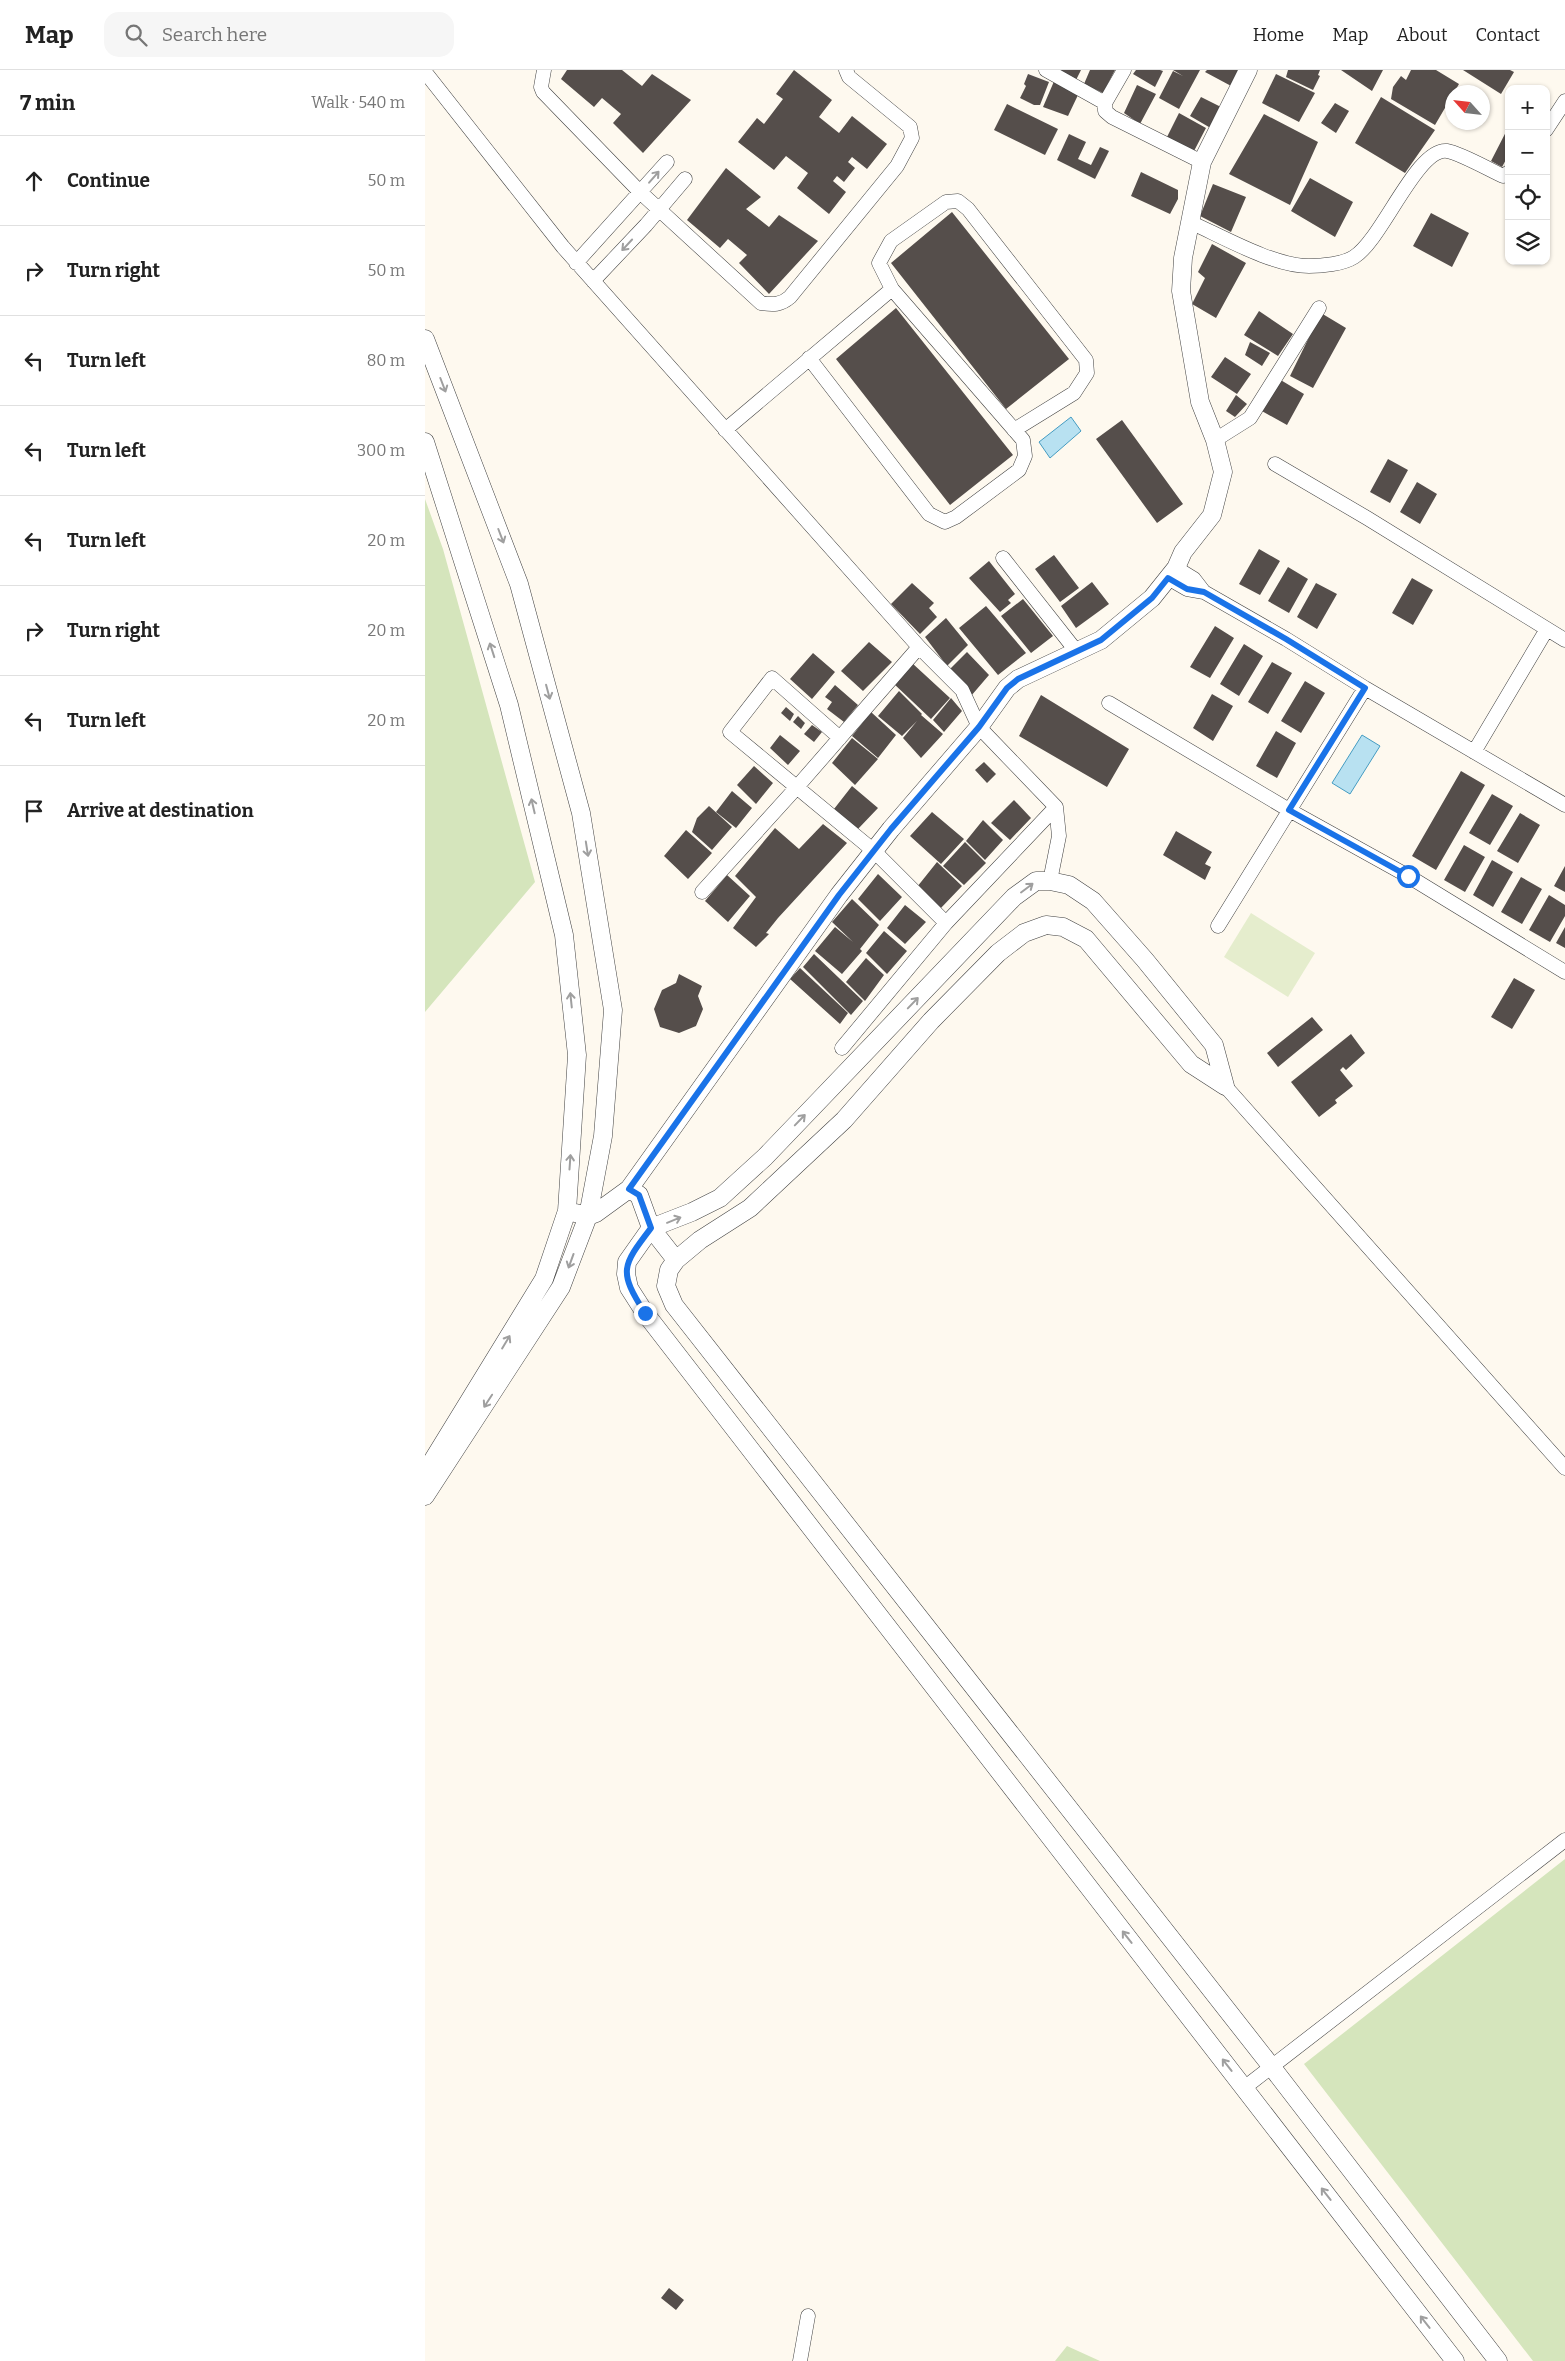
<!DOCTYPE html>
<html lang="en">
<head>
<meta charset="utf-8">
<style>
	:root { --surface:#fff; --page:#f6f6f6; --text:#222; --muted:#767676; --line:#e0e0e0 }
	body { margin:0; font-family:Bitter,serif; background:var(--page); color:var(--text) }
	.controls { position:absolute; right:15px; top:15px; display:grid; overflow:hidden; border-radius:10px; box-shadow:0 1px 4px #0004 }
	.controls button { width:45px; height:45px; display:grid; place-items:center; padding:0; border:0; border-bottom:1px solid var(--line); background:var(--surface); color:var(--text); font:25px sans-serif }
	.compass { position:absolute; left:1020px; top:15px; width:45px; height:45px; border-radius:50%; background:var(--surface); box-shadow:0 1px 4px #0004; rotate:297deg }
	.stop { position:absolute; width:15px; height:15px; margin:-11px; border:4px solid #1a73e8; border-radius:50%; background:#fff }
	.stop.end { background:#1a73e8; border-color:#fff; box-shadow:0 1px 5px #0008 }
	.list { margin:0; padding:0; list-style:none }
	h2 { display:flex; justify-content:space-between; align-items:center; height:65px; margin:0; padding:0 20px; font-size:21px }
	h2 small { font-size:16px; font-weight:400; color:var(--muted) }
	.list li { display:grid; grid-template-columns:32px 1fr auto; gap:15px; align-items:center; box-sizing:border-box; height:90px; padding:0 20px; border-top:1px solid var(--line) }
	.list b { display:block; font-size:19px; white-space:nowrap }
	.list em { font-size:16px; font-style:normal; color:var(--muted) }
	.icon { flex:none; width:28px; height:28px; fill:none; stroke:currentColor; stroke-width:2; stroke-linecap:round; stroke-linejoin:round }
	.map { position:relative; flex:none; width:1140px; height:2291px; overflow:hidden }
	header { display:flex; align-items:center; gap:30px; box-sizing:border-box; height:70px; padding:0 25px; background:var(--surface); border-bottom:1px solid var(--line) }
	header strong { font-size:24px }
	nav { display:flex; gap:28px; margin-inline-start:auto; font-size:18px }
	.search { width:350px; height:45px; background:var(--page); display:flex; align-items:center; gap:12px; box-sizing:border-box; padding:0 18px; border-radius:15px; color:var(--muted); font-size:19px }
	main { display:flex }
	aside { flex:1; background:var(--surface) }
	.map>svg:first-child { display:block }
</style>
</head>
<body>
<header>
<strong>Map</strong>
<div class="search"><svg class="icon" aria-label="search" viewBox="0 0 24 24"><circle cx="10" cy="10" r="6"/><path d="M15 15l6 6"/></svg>Search here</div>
<nav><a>Home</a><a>Map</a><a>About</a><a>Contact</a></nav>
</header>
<main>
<aside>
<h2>7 min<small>Walk · 540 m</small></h2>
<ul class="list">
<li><svg class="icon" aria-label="ahead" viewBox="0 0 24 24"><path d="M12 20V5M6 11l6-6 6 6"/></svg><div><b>Continue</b></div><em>50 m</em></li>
<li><svg class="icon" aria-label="right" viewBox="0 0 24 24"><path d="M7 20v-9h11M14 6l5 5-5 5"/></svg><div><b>Turn right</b></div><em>50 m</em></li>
<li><svg class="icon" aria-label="left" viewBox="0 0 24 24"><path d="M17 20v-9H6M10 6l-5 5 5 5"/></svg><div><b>Turn left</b></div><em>80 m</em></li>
<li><svg class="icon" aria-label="left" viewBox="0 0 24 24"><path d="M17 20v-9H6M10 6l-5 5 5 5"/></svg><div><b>Turn left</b></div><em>300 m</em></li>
<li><svg class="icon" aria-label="left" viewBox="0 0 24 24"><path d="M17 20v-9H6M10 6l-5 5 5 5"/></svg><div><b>Turn left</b></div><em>20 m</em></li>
<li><svg class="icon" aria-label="right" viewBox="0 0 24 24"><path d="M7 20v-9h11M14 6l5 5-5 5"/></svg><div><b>Turn right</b></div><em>20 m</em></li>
<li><svg class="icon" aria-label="left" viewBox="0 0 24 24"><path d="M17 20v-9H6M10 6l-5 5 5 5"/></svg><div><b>Turn left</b></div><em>20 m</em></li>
<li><svg class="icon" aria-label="arrive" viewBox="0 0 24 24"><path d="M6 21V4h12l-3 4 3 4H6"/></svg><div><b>Arrive at destination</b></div></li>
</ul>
</aside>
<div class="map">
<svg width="1140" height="2291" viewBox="0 0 1140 2291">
	<rect width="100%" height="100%" fill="#fef9ef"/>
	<path fill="#d5e5bc" d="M0 429 18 479 110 812 0 942Z
		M1140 1789V2291H1108L879 1994Z
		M642 2276 675 2291H630Z"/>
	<path fill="#e5edcd" d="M826 843 890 883 863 927 799 887Z"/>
	<path fill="#b8e1f1" stroke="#459cc2" d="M646 347 656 361 625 388 614 372Z
		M937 665 955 676 925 724 907 713Z"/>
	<path fill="#554e4b" d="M142 0H197L217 16 227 4 266 30 218 83 188 53 196 44 177 28 169 37 136 9Z
		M369 0 407 30 394 47 414 63 427 46 462 74 442 99 427 87 423 92 430 98 419 112 412 106 408 111 421 122 404 144 372 118 383 103 361 86 349 100 313 72 332 48 339 54 358 29 351 24Z
		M632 0H656L651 10Z
		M665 0H690L678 23 659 14Z
		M711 0H735L738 1 730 17 708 4Z
		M748 0H775L754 39 734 28 748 1 758 6Z
		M782 0H818L808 17 780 2Z
		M863 0H895L893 5 895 6 888 20 861 7Z
		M916 0H958L947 21Z
		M986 0H1011L1034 14 1010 55 966 29 968 17 976 6 981 10Z
		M1038 0H1085L1089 2 1076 24Z
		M603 4 624 12 615 35H609L595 28 601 16 599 14Z
		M851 4 890 23 874 52 837 33Z
		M630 9 644 15 643 20 653 25 643 46 618 37Z
		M712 15 731 24 715 54 699 43Z
		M776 27 800 39 789 60 765 46Z
		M956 27 1010 60 980 103 930 73Z
		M910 33 924 41 911 63 896 53Z
		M582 34 633 59 620 85 569 60Z
		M754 43 781 58 769 81 742 67Z
		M839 44 893 72 865 135 804 104Z
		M1084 56V84L1077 97 1066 91Z
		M644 64 661 72 653 89 666 95 675 77 684 81 670 109 632 90Z
		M301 98 336 127 321 139 344 157 354 145 393 171 344 224 314 193 322 185 303 169 295 178 262 150Z
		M716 102 753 120V129L745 144 706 126Z
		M885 108 928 132 910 167 866 141Z
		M788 114 821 127 806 162 775 146Z
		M527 142 644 289 581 339 466 193Z
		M1006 143 1044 163 1027 197 988 176Z
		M787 174 821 193 791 248 767 234 780 208 773 202Z
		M471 238 588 385 525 435 411 289Z
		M834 241 868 264 853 286 819 265Z
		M896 243 921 258 888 318 865 306Z
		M825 272 845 283 837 296 820 285Z
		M800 287 826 304 812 324 786 307Z
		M854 309 879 324 862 355 835 340Z
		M811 325 822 334 810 347 801 341Z
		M697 350 758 434 732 453 671 369Z
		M963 389 983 400 965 433 945 422Z
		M992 412 1012 424 995 454 975 442Z
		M834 479 855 491 835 525 814 514Z
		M629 485 654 518 635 532 610 499Z
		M564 491 590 524 583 530 586 533 575 542 544 508Z
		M863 497 883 509 864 543 843 531Z
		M987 508 1008 520 988 555 967 543Z
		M667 512 684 534 651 558 636 536Z
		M487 513 509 533 504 538 512 547 495 564 466 534Z
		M891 513 912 524 892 559 872 547Z
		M598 529 628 566 606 583 576 546Z
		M561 536 601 583 573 605 534 558Z
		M521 548 543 575 522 596 500 567Z
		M790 556 809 568 785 608 765 597Z
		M444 572 467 592 438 621 416 601Z
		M819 574 838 586 814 626 795 614Z
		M542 582 564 605 546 626 523 601Z
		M388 583 410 602 387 629 365 609Z
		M847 592 867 603 843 644 823 632Z
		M487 593 525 628 506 649 468 613Z
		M880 611 900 623 876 663 856 651Z
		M410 615 433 635 419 652 402 639 407 632 400 627Z
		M474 621 497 644 496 645 518 664 496 688 478 668 492 651 477 666 453 646Z
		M787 624 808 636 788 671 768 658Z
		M616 625 704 679 682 717 594 666Z
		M526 628 537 641 519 662 508 650Z
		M361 637 369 644 365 651 356 643Z
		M446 642 471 665 453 688 427 666Z
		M373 646 380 653 376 659 368 652Z
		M387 655 397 662 389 672 379 664Z
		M851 661 871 673 852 708 831 696Z
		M355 665 375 681 363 695 345 678Z
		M427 668 453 689 430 715 407 693Z
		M559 692 571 704 562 713 550 700Z
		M329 696 348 713 331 734 312 715Z
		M1036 701 1060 715 1011 800 987 786Z
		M427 716 453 738 433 759 409 739Z
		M307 721 327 738 311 758 291 742Z
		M1067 724 1088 736 1065 775 1044 763Z
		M589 730 606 748 585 770 566 753Z
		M284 736 307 757 287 780 267 762 272 748Z
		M507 742 539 769 516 794 485 766Z
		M1095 743 1115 755 1093 793 1072 781Z
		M558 750 578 770 560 790 541 771Z
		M398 754 422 773 353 848 341 863 344 864 331 877 308 858 331 827 310 806 350 758 374 779Z
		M261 760 287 783 263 809 239 786Z
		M751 761 787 782 780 794 786 797 780 810 738 785Z
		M540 772 561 793 539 815 518 796Z
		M1039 775 1060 787 1040 822 1019 810Z
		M1067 790 1088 802 1068 837 1048 825Z
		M512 792 537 816 515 839 492 817Z
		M1140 796V822L1129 816Z
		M453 804 477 827 455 851 433 829Z
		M302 805 325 826 303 852 280 831Z
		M1096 807 1117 819 1097 854 1076 842Z
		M1124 825 1140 835V846L1125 872 1104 860Z
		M427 829 454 855 435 879 437 881 417 904 390 881 410 857 428 872 407 852Z
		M480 835 501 852 480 874 462 858Z
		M1140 857V878L1131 873Z
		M459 861 482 881 462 904 441 883Z
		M389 884 438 931 426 945 378 897Z
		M441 888 459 905 440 931 421 912Z
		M375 898 423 943 415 954 365 909Z
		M254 904 277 916 273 926 278 939 271 956 254 963 235 957 229 939 237 920 251 913Z
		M1089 908 1110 920 1087 959 1066 947Z
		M887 947 898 960 853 997 842 983Z
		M926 964 940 983 921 1000 918 997 915 1000 928 1016 910 1030 912 1033 894 1047 866 1012Z
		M244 2218 259 2230 251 2240 236 2228Z"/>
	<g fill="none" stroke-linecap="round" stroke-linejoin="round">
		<g stroke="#414141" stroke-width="15">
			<path id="minor" d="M119 0 116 17 118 22 215 122 336 233C348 235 356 235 365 227L472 96 487 68 485 57 424 7 421 0
				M621 0 680 33
				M699 0 680 33V41L687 47 777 92
				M0 2 138 177 494 577 537 620 554 657 631 737 634 766 625 811
				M1121 60 1140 31
				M767 153C800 168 849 196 884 196 897 196 918 194 929 187 957 170 992 77 1022 81 1035 83 1065 100 1078 106L1084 102
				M151 193 242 92
				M168 211 221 155 260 109
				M467 219 454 193 466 171 521 132 533 131 543 139 661 290 662 303 649 323 589 360
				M300 360 467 219 598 370 600 386 594 400 531 447 520 452 504 444 384 288
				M790 370 825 348 894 238
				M850 394 942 448 1140 570
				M578 488 652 582
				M751 498 769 509 779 522
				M743 508 762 519 779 522 861 569 940 618 1140 735
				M684 633 864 740 983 806 1140 902
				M415 668 347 608 305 662 449 781 521 853
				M1049 682 1122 559
				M277 822 372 717 494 577
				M793 856 940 618
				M417 978 521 853 631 737
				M800 1016 1140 1398
				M819 2018 1140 1770
				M375 2291 383 2246"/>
		</g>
		<g stroke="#414141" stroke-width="19">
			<path id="tertiary" d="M0 269 94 514 156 743 188 940 178 1066 163 1146 136 1217 0 1426
				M0 372 84 635 139 865 152 985 142 1141 119 1209 0 1403
				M204 1119 214 1125 226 1158 251 1190
				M142 1141 163 1146 171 1143 204 1119 414 825 466 759 554 657 582 618 593 609 676 570 727 528 751 498 758 482 787 445 798 402 790 370 775 332 756 221 758 188 777 92 823 0
				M1030 2291 220 1243 204 1218 201 1204 202 1192 226 1158 267 1142 295 1128 340 1087 589 827 611 811H625L644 815 668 831 720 890 789 975 800 1016 766 994 661 869 638 857 621 855 599 863 573 883 506 951 419 1050 325 1138 275 1170 251 1190 244 1200 241 1216 249 1235 846 1996 1073 2291"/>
		</g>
		<use href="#minor" stroke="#fff" stroke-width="14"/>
		<use href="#tertiary" stroke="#fff" stroke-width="18"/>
	</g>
	<defs><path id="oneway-shaft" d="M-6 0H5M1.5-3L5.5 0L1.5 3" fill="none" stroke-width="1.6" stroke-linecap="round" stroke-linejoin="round" transform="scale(1.25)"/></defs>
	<g stroke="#9f9f9f">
		<use href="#oneway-shaft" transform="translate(229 107) rotate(-49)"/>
		<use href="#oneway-shaft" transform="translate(202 175) rotate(133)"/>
		<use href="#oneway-shaft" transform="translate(18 315) rotate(69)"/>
		<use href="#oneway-shaft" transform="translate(76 466) rotate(69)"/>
		<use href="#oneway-shaft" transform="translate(67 580) rotate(-108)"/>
		<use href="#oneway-shaft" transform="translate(123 622) rotate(75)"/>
		<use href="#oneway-shaft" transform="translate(108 736) rotate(-103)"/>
		<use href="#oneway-shaft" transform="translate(162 779) rotate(81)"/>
		<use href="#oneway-shaft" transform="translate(602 818) rotate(-37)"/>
		<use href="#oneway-shaft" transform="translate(146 930) rotate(-96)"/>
		<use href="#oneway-shaft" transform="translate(488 933) rotate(-46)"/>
		<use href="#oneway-shaft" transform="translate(375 1050) rotate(-46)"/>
		<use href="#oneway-shaft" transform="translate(145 1092) rotate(-86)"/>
		<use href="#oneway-shaft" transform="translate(249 1150) rotate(-22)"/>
		<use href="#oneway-shaft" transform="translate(146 1191) rotate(110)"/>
		<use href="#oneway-shaft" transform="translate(81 1272) rotate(-59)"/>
		<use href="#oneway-shaft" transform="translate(63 1331) rotate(123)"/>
		<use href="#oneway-shaft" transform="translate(702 1867) rotate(-128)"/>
		<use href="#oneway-shaft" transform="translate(802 1995) rotate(-128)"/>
		<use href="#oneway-shaft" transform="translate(901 2124) rotate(-128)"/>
		<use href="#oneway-shaft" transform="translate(1000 2252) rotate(-128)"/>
	</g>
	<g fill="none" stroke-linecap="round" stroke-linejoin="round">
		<path stroke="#1a73e8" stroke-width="6" d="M220 1243C193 1201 197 1196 226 1158L214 1125 204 1119 414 825 466 759 554 657 582 618 593 609 676 570 727 528 743 508 762 519 779 522 861 569 940 618 864 740 983 806"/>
	</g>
</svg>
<div class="controls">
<button>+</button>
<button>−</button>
<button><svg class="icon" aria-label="locate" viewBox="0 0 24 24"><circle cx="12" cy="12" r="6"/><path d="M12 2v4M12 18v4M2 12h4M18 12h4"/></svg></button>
<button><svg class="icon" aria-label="layers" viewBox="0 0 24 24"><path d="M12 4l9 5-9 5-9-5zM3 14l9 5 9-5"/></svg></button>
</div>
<svg class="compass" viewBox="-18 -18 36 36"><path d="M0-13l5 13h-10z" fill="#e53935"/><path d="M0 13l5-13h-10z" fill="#767676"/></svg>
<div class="stop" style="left:983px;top:806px"></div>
<div class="stop end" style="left:220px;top:1243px"></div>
</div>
</main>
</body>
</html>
